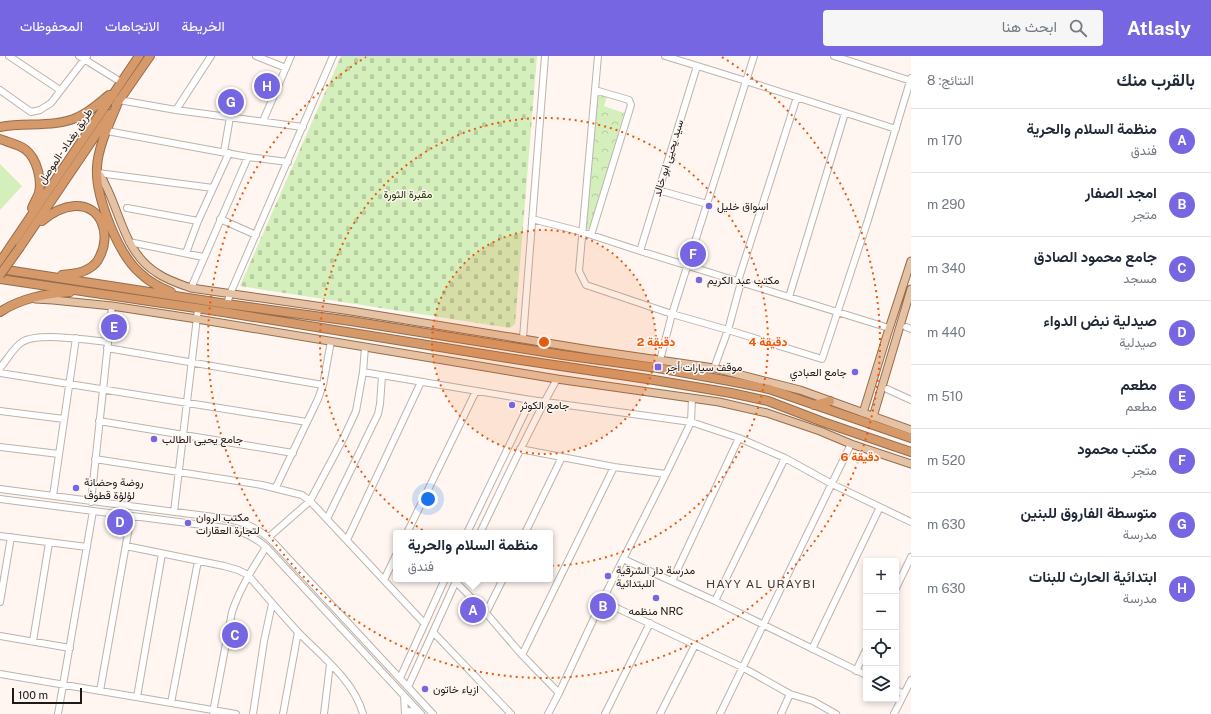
<!DOCTYPE html>
<html lang="ar">
<head>
<meta charset="utf-8">
<style>
	:root { --surface:#fff; --page:#f6f6f7; --text:#1f2937; --muted:#747a83; --line:#e0e1e3; --accent:#7766e1 }
	body { margin:0; font-family:"Public Sans",Vazirmatn,sans-serif; background:var(--page); color:var(--text); direction:rtl }
	.controls { position:absolute; right:12px; bottom:12px; display:grid; overflow:hidden; border-radius:4px; box-shadow:0 2px 6px #0003 }
	.controls button { width:36px; height:36px; display:grid; place-items:center; padding:0; border:0; border-bottom:1px solid var(--line); background:var(--surface); color:var(--text); font:20px sans-serif }
	.scale { position:absolute; left:12px; bottom:10px; width:70px; box-sizing:border-box; padding-left:4px; border:2px solid #1d1917; border-top:0; font-size:11px; line-height:14px; white-space:nowrap; color:#1d1917; -webkit-text-stroke:3px #fff6f1; paint-order:stroke }
	.you { position:absolute; left:428px; top:443px; width:14px; height:14px; margin:-10px; border:3px solid #fff; border-radius:50%; background:#1a73e8; box-shadow:0 0 0 6px #1a73e833 }
	.badge { display:grid; place-items:center; width:26px; height:26px; border-radius:50%; background:var(--accent); color:#fff; font-size:13px; font-weight:700 }
	.pin { position:absolute; translate:-50% -50%; border:2px solid #fff; box-shadow:0 1px 4px #0006 }
	.popup { position:absolute; left:393px; top:474px; width:160px; height:52px; box-sizing:border-box; display:grid; place-content:center; border-radius:4px; background:var(--surface); filter:drop-shadow(0 1px 3px #0005); font-size:13px; white-space:nowrap; color:var(--muted) }
	.popup b { font-size:15px; color:var(--text) }
	.popup::after { content:''; position:absolute; left:50%; top:100%; margin-left:-8px; border:8px solid transparent; border-top-color:var(--surface) }
	.list { margin:0; padding:0; list-style:none }
	h2 { display:flex; justify-content:space-between; align-items:center; height:52px; margin:0; padding:0 16px; font-size:17px }
	h2 small { font-size:13px; font-weight:400; color:var(--muted) }
	.list li { display:grid; grid-template-columns:26px 1fr auto; gap:12px; align-items:center; box-sizing:border-box; height:64px; padding:0 16px; border-top:1px solid var(--line) }
	.list b { display:block; font-size:15px; white-space:nowrap }
	.list p { margin:0; font-size:13px; white-space:nowrap; color:var(--muted) }
	.list em { font-size:13px; font-style:normal; color:var(--muted) }
	.icon { flex:none; width:22px; height:22px; fill:none; stroke:currentColor; stroke-width:2; stroke-linecap:round; stroke-linejoin:round }
	.map { position:relative; flex:none; width:911px; height:658px; overflow:hidden; direction:ltr }
	header { display:flex; align-items:center; gap:24px; box-sizing:border-box; height:56px; padding:0 20px; background:var(--accent); color:#fff }
	header strong { font-size:19px }
	nav { display:flex; gap:22px; margin-inline-start:auto; font-size:14px }
	.search { width:280px; height:36px; background:var(--page); display:flex; align-items:center; gap:10px; box-sizing:border-box; padding:0 14px; border-radius:4px; color:var(--muted); font-size:15px }
	main { display:flex }
	aside { flex:1; background:var(--surface) }
	.map>svg:first-child { display:block }
</style>
</head>
<body>
<header>
<strong>Atlasly</strong>
<div class="search"><svg class="icon" aria-label="search" viewBox="0 0 24 24"><circle cx="10" cy="10" r="6"/><path d="M15 15l6 6"/></svg>ابحث هنا</div>
<nav><a>الخريطة</a><a>الاتجاهات</a><a>المحفوظات</a></nav>
</header>
<main>
<aside>
<h2>بالقرب منك<small>النتائج: 8</small></h2>
<ul class="list">
<li><span class="badge">A</span><div><b>منظمة السلام والحرية</b><p>فندق</p></div><em>170 m</em></li>
<li><span class="badge">B</span><div><b>امجد الصفار</b><p>متجر</p></div><em>290 m</em></li>
<li><span class="badge">C</span><div><b>جامع محمود الصادق</b><p>مسجد</p></div><em>340 m</em></li>
<li><span class="badge">D</span><div><b>صيدلية نبض الدواء</b><p>صيدلية</p></div><em>440 m</em></li>
<li><span class="badge">E</span><div><b>مطعم</b><p>مطعم</p></div><em>510 m</em></li>
<li><span class="badge">F</span><div><b>مكتب محمود</b><p>متجر</p></div><em>520 m</em></li>
<li><span class="badge">G</span><div><b>متوسطة الفاروق للبنين</b><p>مدرسة</p></div><em>630 m</em></li>
<li><span class="badge">H</span><div><b>ابتدائية الحارث للبنات</b><p>مدرسة</p></div><em>630 m</em></li>
</ul>
</aside>
<div class="map">
<svg width="911" height="658" viewBox="0 0 911 658">
	<defs>
		<pattern id="cemetery-stones" width="16" height="16" patternUnits="userSpaceOnUse"><rect width="16" height="16" fill="#d4efbc"/><path d="M2 7V4a2 2 0 0 1 4 0v3zM10 15v-3a2 2 0 0 1 4 0v3z" fill="#b6cca1"/></pattern>
		<pattern id="park-crowns" width="20" height="18" patternUnits="userSpaceOnUse"><rect width="20" height="18" fill="#d4efbc"/><path d="M2 6a3 3 0 1 1 6 0M12 15a3 3 0 1 1 6 0" fill="none" stroke="#b6cca1"/></pattern>
	</defs>
	<rect width="100%" height="100%" fill="#fff6f1"/>
	<path fill="url(#cemetery-stones)" d="M341 0H537L515 268 510 272 240 230Z"/>
	<path fill="url(#park-crowns)" d="M598 39 607 41 604 50 624 57 590 173H586Z"/>
	<path fill="#d4efbc" d="M0 108 22 130 0 154Z"/>
	<g fill="none" stroke-linecap="round" stroke-linejoin="round">
		<g stroke="#bdb3ad" stroke-width="8">
			<path id="minor" d="M9 0 60 34
				M79 0 121 26
				M256 0 286 12
				M598 0 579 215 586 229 672 258 728 274 822 303 868 164 911 22
				M665 0 746 25 896 73
				M834 0 911 25
				M0 34 31 56 40 54 51 47 87 0
				M119 44 176 54 303 71
				M176 54 211 0
				M263 65 291 0
				M107 75 248 101 288 106
				M224 96 230 61
				M98 117 213 132
				M658 134 707 148
				M127 152 198 165
				M220 163 256 179
				M532 163 582 176 640 195 889 272
				M591 179 631 49 629 44 595 34
				M129 186 203 201
				M640 195 697 10
				M186 197 198 165 229 97
				M738 225 797 41
				M191 232 248 101
				M789 241 845 57
				M227 248 230 238 333 0
				M906 271 911 273
				M523 282 545 0
				M107 292 323 329
				M0 312C7 304 13 292 22 286 38 276 89 284 108 286
				M658 312 672 258 754 0
				M714 312 728 274 741 226
				M363 316 531 344 691 366 739 382 785 402 832 428 911 466
				M0 317 307 366
				M887 333 911 344
				M0 355 64 363
				M99 365 293 397
				M0 391 59 398
				M520 393 614 411 666 418
				M95 403 262 429 302 439 310 445 424 567
				M276 431 318 343 323 329 331 285
				M0 433 229 463C247 467 262 474 275 488L433 658
				M53 440 76 282
				M0 443 226 472C242 475 255 481 266 491L421 658
				M91 446 112 250
				M174 456 198 253
				M327 463 378 358 380 348 382 320
				M407 477 476 335
				M467 477 531 344
				M480 477C505 425 529 373 557 323
				M525 477 562 401
				M0 480 87 491
				M269 481 310 445 344 381 356 355 363 316 365 291
				M347 484 421 326
				M126 490 224 510 238 514 248 519C264 538 280 556 297 575 320 599 354 624 363 658
				M623 503 715 545 866 619
				M384 524 396 499
				M672 525 739 382
				M456 526 486 557 522 599 559 637
				M896 532 911 501
				M602 545 742 611 790 638 813 645 836 658
				M715 545 785 402
				M0 546 11 481
				M486 557 503 523
				M433 576 511 658
				M0 580 70 592
				M33 585 49 487
				M812 593 880 451
				M522 599 614 411
				M856 615 866 594
				M0 618 236 658
				M400 622 445 523
				M408 631 457 523
				M896 634 904 638
				M100 635 131 460
				M404 640 405 658
				M137 641 162 498
				M171 647 198 505
				M213 656 232 556C240 532 253 512 266 491
				M405 656 410 655 415 658
				M58 658 93 455
				M253 658 264 585 272 548
				M283 658 298 576
				M324 658 330 608
				M548 658 559 637 602 545 666 418 691 366 692 342
				M605 658 650 567
				M660 658 695 589
				M720 658 851 388
				M781 658 790 638
				M894 658 911 624"/>
		</g>
		<g stroke="#956c4c" stroke-width="9">
			<path id="major" d="M97 115C100 119 103 123 105 128 121 159 125 197 157 217 167 224 179 228 191 232L351 255 590 294 714 312 800 334 911 374
				M35 243 53 244 112 250 197 263 557 323 719 346 767 357 820 375 851 388 911 408
				M863 357 887 279 911 205
				M873 361 911 233"/>
		</g>
		<g stroke="#956c4c" stroke-width="10">
			<path id="highway" d="M119 44C111 64 98 90 97 111 95 140 118 198 140 217 149 226 160 231 171 236
				M116 49 150 0
				M0 71C25 66 55 72 78 61 90 56 99 47 109 39
				M0 83C7 86 21 89 26 94 37 103 42 124 39 137 37 142 34 147 32 152
				M42 165C51 157 63 151 75 150 102 149 111 179 100 200 98 205 94 210 88 213 80 218 71 218 62 219
				M20 191 110 58
				M0 206 139 0
				M0 213 227 248 351 265 563 299 658 312 735 326 769 333 911 382
				M0 223 223 256 514 303 654 324 731 337 768 345 823 366 911 396
				M0 256C21 242 45 238 70 236
				M814 349 830 345"/>
		</g>
		<use href="#minor" stroke="#fff" stroke-width="6"/>
		<use href="#major" stroke="#e6c2a5" stroke-width="7"/>
		<use href="#highway" stroke="#d69969" stroke-width="8"/>
		<g stroke="#956c4c" stroke-width="10" stroke-linecap="butt">
			<path id="highway-bridge" d="M0 219 20 191"/>
		</g>
		<use href="#highway-bridge" stroke="#d69969" stroke-width="8"/>
	</g>
	<circle cx="544" cy="286" r="112" fill="#e8590c" fill-opacity=".12"/>
	<g fill="none" stroke="#e8590c" stroke-width="2" stroke-dasharray="2 4">
		<circle cx="544" cy="286" r="112"/>
		<circle cx="544" cy="286" r="224"/>
		<path d="M722 1A336 336 0 1 1 366 1"/>
	</g>
	<g fill="#7766e1" stroke="#fff6f1" stroke-width="1.5">
		<circle cx="709" cy="150" r="4"/>
		<circle cx="699" cy="224" r="4"/>
		<rect x="654" y="307" width="8" height="8" rx="2"/>
		<circle cx="855" cy="316" r="4"/>
		<circle cx="512" cy="349" r="4"/>
		<circle cx="154" cy="383" r="4"/>
		<circle cx="76" cy="432" r="4"/>
		<circle cx="188" cy="467" r="4"/>
		<circle cx="608" cy="520" r="4"/>
		<circle cx="656" cy="542" r="4"/>
		<circle cx="425" cy="633" r="4"/>
	</g>
	<g text-anchor="middle" stroke-width="3" stroke-linejoin="round" paint-order="stroke">
		<g font-size="11" fill="#1d1917" stroke="#fff6f1">
			<text transform="translate(65 90) rotate(-56)" y="4">طريق بغداد -الموصل</text>
			<text transform="translate(668 102) rotate(-73)" y="4">سيد يحيى ابو خالد</text>
		</g>
		<g font-size="11" fill="#203700" stroke="#fff6f1">
			<text x="408" y="142">مقبرة الثورة</text>
		</g>
		<g font-size="11" fill="#1d1917" stroke="#fff6f1" text-anchor="start">
			<text x="717" y="154">اسواق خليل</text>
			<text x="707" y="228">مكتب عبد الكريم</text>
			<text x="666" y="315">موقف سيارات أجر</text>
			<text x="847" y="320" text-anchor="end">جامع العبادي</text>
			<text x="520" y="353">جامع الكوثر</text>
			<text x="162" y="387">جامع يحيى الطالب</text>
			<text x="84" y="430">روضة وحضانة<tspan x="84" dy="13">لؤلؤة قطوف</tspan></text>
			<text x="196" y="465">مكتب الروان<tspan x="196" dy="13">لتجارة العقارات</tspan></text>
			<text x="616" y="518">مدرسة دار الشرقية<tspan x="616" dy="13">اللبتدائية</tspan></text>
			<text x="656" y="559" text-anchor="middle">منظمه NRC</text>
			<text x="433" y="637">ازياء خاتون</text>
		</g>
		<g font-size="12" letter-spacing="1" fill="#413834" stroke="#fff6f1">
			<text x="761" y="532">HAYY AL URAYBI</text>
		</g>
	</g>
	<circle cx="544" cy="286" r="6" fill="#e8590c" stroke="#fff6f1" stroke-width="2"/>
	<g font-size="12" text-anchor="middle" font-weight="bold" fill="#e8590c" stroke="#fff6f1" stroke-width="3" stroke-linejoin="round" paint-order="stroke">
		<text x="656" y="290">2 دقيقة</text>
		<text x="768" y="290">4 دقيقة</text>
		<text x="860" y="405">6 دقيقة</text>
	</g>
</svg>
<div class="controls">
<button>+</button>
<button>−</button>
<button><svg class="icon" aria-label="locate" viewBox="0 0 24 24"><circle cx="12" cy="12" r="6"/><path d="M12 2v4M12 18v4M2 12h4M18 12h4"/></svg></button>
<button><svg class="icon" aria-label="layers" viewBox="0 0 24 24"><path d="M12 4l9 5-9 5-9-5zM3 14l9 5 9-5"/></svg></button>
</div>
<div class="scale">100 m</div>
<div class="you"></div>
<div class="pin badge" style="left:473px;top:554px">A</div>
<div class="popup"><b>منظمة السلام والحرية</b>فندق</div>
<div class="pin badge" style="left:603px;top:550px">B</div>
<div class="pin badge" style="left:235px;top:579px">C</div>
<div class="pin badge" style="left:120px;top:466px">D</div>
<div class="pin badge" style="left:114px;top:271px">E</div>
<div class="pin badge" style="left:693px;top:198px">F</div>
<div class="pin badge" style="left:231px;top:46px">G</div>
<div class="pin badge" style="left:267px;top:30px">H</div>
</div>
</main>
</body>
</html>
